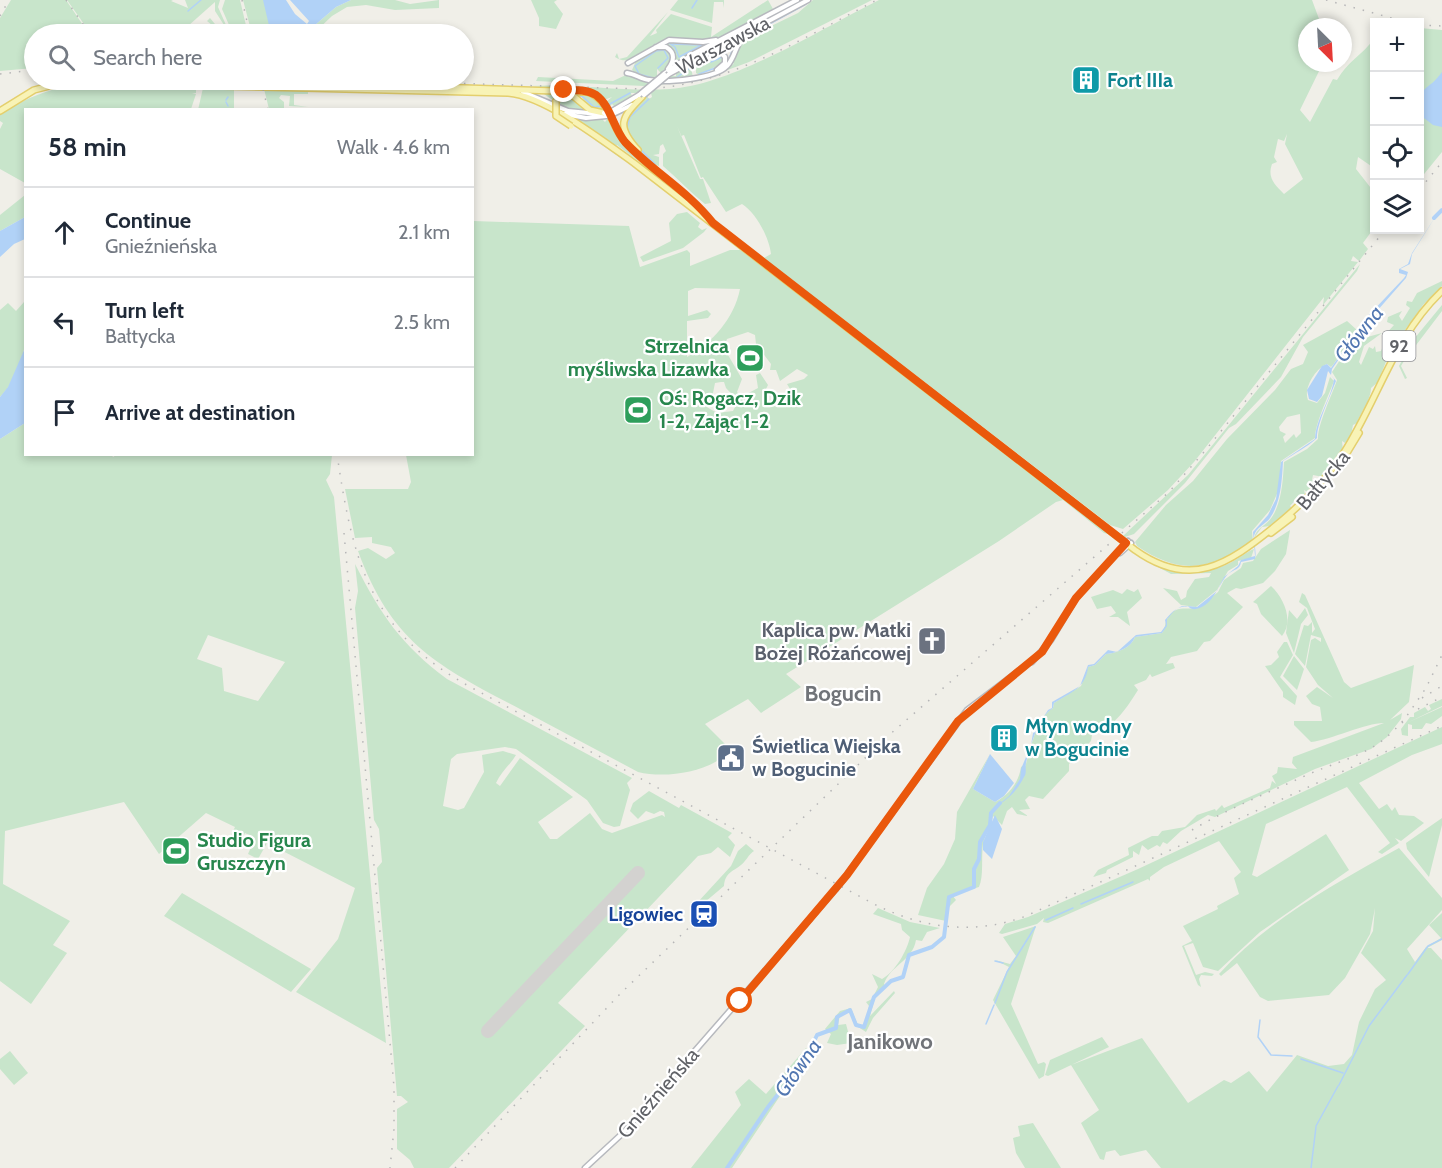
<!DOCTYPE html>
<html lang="en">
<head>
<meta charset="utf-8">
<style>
	:root { --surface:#fff; --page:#f6f6f7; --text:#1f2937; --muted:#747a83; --line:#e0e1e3 }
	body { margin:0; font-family:Cabin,sans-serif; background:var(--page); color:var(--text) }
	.controls { position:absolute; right:18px; top:18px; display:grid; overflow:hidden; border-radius:0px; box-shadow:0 3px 9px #0003 }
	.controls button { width:54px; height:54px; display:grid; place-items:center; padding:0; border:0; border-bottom:2px solid var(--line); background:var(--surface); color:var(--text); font:30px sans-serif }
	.compass { position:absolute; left:1298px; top:18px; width:54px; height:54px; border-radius:50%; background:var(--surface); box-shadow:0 3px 9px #0003; rotate:156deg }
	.stop { position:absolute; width:18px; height:18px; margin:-14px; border:4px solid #ea580c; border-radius:50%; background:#fff }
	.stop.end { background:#ea580c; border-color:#fff; box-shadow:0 2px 6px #0008 }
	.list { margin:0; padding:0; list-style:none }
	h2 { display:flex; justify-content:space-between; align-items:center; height:78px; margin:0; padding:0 24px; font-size:26px }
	h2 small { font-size:20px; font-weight:400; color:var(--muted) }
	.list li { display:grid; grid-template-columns:39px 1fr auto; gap:18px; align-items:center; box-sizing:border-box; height:90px; padding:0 24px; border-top:2px solid var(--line) }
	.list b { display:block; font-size:22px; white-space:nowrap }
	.list p { margin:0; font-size:20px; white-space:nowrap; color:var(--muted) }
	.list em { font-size:20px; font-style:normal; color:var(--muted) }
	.icon { flex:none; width:33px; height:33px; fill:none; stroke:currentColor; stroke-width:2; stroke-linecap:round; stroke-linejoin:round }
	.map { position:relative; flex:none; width:1442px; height:1168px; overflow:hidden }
	.search { position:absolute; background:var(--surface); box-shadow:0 3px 9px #0003; left:24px; top:24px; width:450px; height:66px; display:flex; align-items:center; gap:15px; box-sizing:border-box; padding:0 21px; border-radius:33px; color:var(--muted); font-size:22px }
	.panel { position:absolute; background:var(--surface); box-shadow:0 3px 9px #0003; left:24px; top:108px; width:450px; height:348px; border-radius:0px }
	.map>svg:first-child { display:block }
</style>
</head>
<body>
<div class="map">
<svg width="1442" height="1168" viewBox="0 0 1442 1168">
	<rect width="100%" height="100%" fill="#f0efe8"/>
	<path fill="#c8e5cb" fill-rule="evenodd" d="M11 0H66L89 34H34V68L0 71V18Z
		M67 0H173L171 1 188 8 185 0H220L218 7 230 34H213L218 30 207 21 210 18 219 29 224 25 215 11V2L179 34H91Z
		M225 0H240L248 34H233L222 9Z
		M243 0H266L271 34H252Z
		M351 0H395L410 4 439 0V8L395 10 366 5 347 7 332 16 313 34H299L309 29 311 24 315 25 336 7Z
		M531 0H557L554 2 563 14 556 29 539 26V18Z
		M678 0H724V8L723 2H714L712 23 670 10Z
		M768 0 773 9C754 20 728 38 705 40 691 41 678 35 664 40 647 45 633 69 615 57L617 53 619 59 627 57 668 12 650 36 657 33 656 30 671 14 712 27 711 37Z
		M813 0H872L749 62 698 81 644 86 536 81 538 77 613 81 628 74C659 86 687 83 718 73 724 71 729 65 734 64L732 62C737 47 740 39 753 31L755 34 798 13Z
		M879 0H1312L1322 27H1307V63H1323L1300 110 1310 122 1333 79 1337 80C1347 62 1362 55 1374 39V168L1358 157 1356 169 1374 192V228L1363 243 1368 249 1359 261 1353 256 1351 261 1358 262 1323 305 1324 297 1194 462 1168 490 1123 529 1110 525 764 258 771 254C769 237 756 213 742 204L726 212 703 177 701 178 684 135 681 136 677 126 700 179H703L711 203 705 204C690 192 677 178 663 166V154L666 151 663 144 660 146 659 154 653 155 659 157V166C642 162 629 137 624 121L634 106 647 96 649 99 652 97 651 93H631L632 97 615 107 612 104 608 109 606 102 612 97 604 100 587 90 529 86C574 83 623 92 670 89 732 85 821 29 879 0ZM1287 134 1285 144 1303 179 1284 194C1275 185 1267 178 1272 164L1277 162 1274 157 1278 139 1284 141Z
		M1420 28 1442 30V152L1420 179Z
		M668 42 711 43 673 64 674 52 663 45Z
		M658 48H667L672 55 669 66 661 73 657 69V76H676V72L712 53 724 56 723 63 699 75 696 73V69L691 68 693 77C675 82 648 83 632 70L636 61Z
		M124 81 196 89V93H192L196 94 191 109 26 110 25 183 0 169V129L3 123 0 121V115C39 88 78 81 124 81Z
		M203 88 234 90V109L198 110Z
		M264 89 308 90V94H294V105L308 107 289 106 290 96 281 95 279 98 284 102V109H299H269Z
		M540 91C563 92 591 87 604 109H590L581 96 577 99 591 112C569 111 557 104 540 91Z
		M565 116 602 119 605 122 609 117 640 158V162L690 200 617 145 615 147Z
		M25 195V217L0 231V215Z
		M687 212 700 223 698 227 702 230 707 228 704 232 683 248 643 262 640 257 671 241 669 223 677 214Z
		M473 221 629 226 640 267 687 250 690 253V266L730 250H740L759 261 839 326 1109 532 1108 534 1104 533 1063 500 1056 502 999 541 786 674 801 687 761 713 748 699 705 724 731 750C711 772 667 779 638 772 599 751 559 730 520 709 438 666 392 644 358 551L368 548 386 559 395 553 391 547 372 543V537L355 538 345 489H408L411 482 406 455 472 454ZM695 288 740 289C734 319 712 343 687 357V321L708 318 711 314 707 310 688 316V291ZM748 332 755 335 756 344 771 364 770 370H776L780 381 797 369 808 375 804 379 787 384 793 394C785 399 774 406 765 400L764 393 768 385 760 373 756 375 758 388 741 397 737 392 742 379 724 348 727 339ZM721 382H724L726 388 738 401 733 411 717 413 705 406 712 398 715 383Z
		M1360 264 1357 271 1303 337 1281 377 1236 424 1229 428 1185 483 1134 534 1125 537 1123 536 1188 475Z
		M1442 281V286L1423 305 1395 344H1392V351L1389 354 1378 382 1371 388C1371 400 1361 411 1357 423L1353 425 1351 435 1345 443 1342 441 1343 450 1323 477 1313 475 1312 480 1316 482 1307 492 1304 490 1305 494 1300 495 1290 506 1293 509 1270 526 1262 527 1254 538C1257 527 1266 526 1272 517 1282 502 1283 479 1284 462L1307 449 1318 439C1317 426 1332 395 1337 380L1332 372 1356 336 1360 339 1382 333 1364 346 1359 362 1361 365 1369 347 1373 349 1375 346 1376 352 1381 351 1383 346 1388 347 1389 341 1383 337 1394 325 1387 322 1388 317 1402 311 1399 316 1402 321 1410 308 1406 305 1407 301 1412 302 1417 293Z
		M24 302C31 333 23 375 0 397V310L8 303 16 311Z
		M1442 305V311L1404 361 1401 366 1407 378 1405 379 1399 366 1414 339Z
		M1347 321 1357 330 1333 365 1331 367 1327 364C1316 368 1303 388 1308 400L1317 403 1325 393 1330 377 1334 381C1328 397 1315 424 1315 438L1281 461 1279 489 1270 510 1252 531 1253 542C1210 570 1181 576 1137 546L1135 542 1166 505 1193 481 1227 439 1275 390 1291 369 1303 364 1308 352 1303 345ZM1300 414 1301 433 1296 438 1294 434 1285 443 1283 437 1286 434 1280 431 1279 427 1287 417Z
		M25 423 26 454H107L114 457 115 454 332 455 330 474 326 480 334 497 386 1043 296 992 338 939 355 888 267 843 258 859 248 854 255 838 245 833 237 849 227 843 235 827 206 813 159 854 124 802 5 831 3 884 70 921 53 945 67 953 31 1004 0 981V439ZM208 635 285 662 258 701 224 691 222 668 197 659Z
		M1290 530 1286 554 1275 571 1263 583 1241 589 1236 588 1227 593 1243 607 1210 641 1204 642 1197 651 1171 657 1166 664 1173 663 1175 668 1152 677 1150 674 1146 680 1134 685 1138 690C1125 710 1118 722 1096 734L1087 730 1092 735 1091 741 1069 764V771L1043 799 1029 796 1025 800 1030 809 1019 810 1028 816 1017 814 1012 807 1007 811 1002 825 993 816C991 826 985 834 983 844 981 858 984 876 979 887L952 895 956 900 947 909 946 921 918 915 927 888 944 864 955 839 957 812 990 754 973 789 995 802C1009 795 1019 782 1021 767L1024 765 1025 767C1031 749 1036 718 1053 708L1054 703 1081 686 1088 667 1095 665 1106 654C1117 653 1131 648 1135 637L1162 633C1166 628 1164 625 1167 619 1175 604 1186 610 1198 608L1218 592 1224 580 1241 568 1243 563 1253 561 1261 549Z
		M1254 549 1251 558 1238 561V565L1228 571 1217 590 1196 607 1181 605 1163 588 1177 591 1181 600 1186 597 1187 591 1195 579 1209 577 1211 573 1171 574 1145 560C1170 571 1202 576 1230 563 1238 559 1246 552 1254 549Z
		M355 564C381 615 401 645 447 679L632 778 627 783 630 790 620 826 614 827 603 823 587 800 516 749 505 747 457 754 451 759 443 806 458 810 464 808 484 772 482 755 503 751 516 755C510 765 501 772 496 783L500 786 520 758 573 797 538 822 550 839H557L590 813 602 829 612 833 662 815 665 817 664 812 660 811 654 814 646 811 638 819 630 811 633 803 649 791 679 808 681 805 732 833 728 837 735 845 730 857 718 847 711 853 698 856 558 1003 585 1026 449 1168H414L410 1160 397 1149V1109L408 1102 401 1096H397L377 868 382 862 379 829 374 820 355 608 358 591Z
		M1271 586C1284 598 1294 621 1282 636L1261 614 1257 604 1253 602Z
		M1127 589 1134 592 1138 589 1142 598 1127 612 1130 626 1118 617H1109L1116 613 1111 606 1097 609 1091 597 1113 590 1122 594Z
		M1302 593 1305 595 1344 682 1351 688 1414 665 1409 702 1390 720 1402 713 1401 719 1387 737 1371 749 1315 769 1215 817 1208 815 1181 831 1167 844 1163 842 1160 847 1157 845 1148 850 1142 845 1139 855 1133 851V857L1107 870 1106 873 1093 877 1098 870 1129 855 1128 848 1152 836H1158L1162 831 1185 827 1197 815 1215 809 1216 811 1222 805 1224 808 1270 788 1272 781 1276 784 1272 776 1277 773 1278 767 1297 769 1292 763 1293 757 1384 723C1365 723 1331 740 1311 742L1294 725V721H1322L1320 707 1312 704 1306 696 1317 687 1333 698 1318 685 1306 667 1311 640 1315 638 1321 642V638L1311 635 1305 666 1295 654 1304 625 1308 626 1312 622V633L1315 629 1307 608 1299 602Z
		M1305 608 1308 615 1301 624 1294 653 1286 633 1289 610 1297 619Z
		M1284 642H1287L1293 655 1280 677 1297 696 1295 705 1283 697V692L1265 666 1271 665 1279 657 1277 652Z
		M1294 656 1304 669 1297 690 1283 676Z
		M1442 699V706L1409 722 1442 707V716L1431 724 1426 723 1422 729H1412V725L1408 724V736L1402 735 1401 729 1410 717H1414V713L1425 707 1428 711 1431 709 1429 705Z
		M1442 727V744L1412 755 1359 783 1379 809 1387 804 1392 811 1395 807 1399 815 1414 816 1424 823 1401 841 1395 838 1399 843 1382 854 1378 852 1390 843 1347 787 1266 824 1252 875 1257 877 1326 834 1349 870 1260 932 1218 971 1203 967 1193 943 1184 946 1196 975 1205 972 1214 974 1212 976 1201 975 1199 979 1201 987 1198 985 1182 946 1192 941 1183 926 1218 909 1217 906 1239 894 1234 878 1241 872 1219 841 1164 867 1150 877V881L1148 879 1048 923 1043 922 1044 918 1037 924 1002 934 999 933 1005 924 1028 917 1138 869Z
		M1442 818V825L1429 877 1407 849 1406 843Z
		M746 844 754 851C748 855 747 860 741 865 732 872 725 873 724 886L699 907 697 903 731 866 738 851Z
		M1399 848 1442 898V910L1407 949 1415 962 1426 947 1441 938 1429 925 1442 913V940L1427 948H1431L1442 960V1168H1161L1146 1150 1120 1156 1115 1150 1106 1152 1104 1160 1100 1159 1081 1123 1099 1110 1071 1065 1142 1038 1188 1103 1224 1080 1231 1083 1249 1071 1267 1092 1297 1055 1328 1066 1344 1064 1352 1055 1359 1022 1375 989 1386 980 1361 953 1373 931 1375 908 1370 934 1345 978 1329 995 1268 1001 1260 997 1237 963 1221 976 1219 974C1269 919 1336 883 1399 848Z
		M182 893 311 969 291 992 164 916Z
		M878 908 910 922 940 928 927 932 922 941 916 940C913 960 890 966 884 984L885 988 875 998 870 1016 894 991 895 993 873 1018 866 1032 855 1025 851 1013 848 1012 840 1015 838 1025 846 1024 851 1043 837 1045 827 1043 831 1034 825 1029 840 1011 851 1008 857 1023 862 1026 866 1022 869 1006 866 1002 872 999 878 987 872 974 882 979C895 972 907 951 910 937L902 930 901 924 873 914Z
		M1036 926 1011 1004 1038 1064 1044 1062 1046 1064 1044 1076 1039 1079 993 1000 1009 967 995 960 1010 964 1016 956 1003 937Z
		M1102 1037 1109 1047 1048 1076 1045 1075 1050 1060Z
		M806 1048 810 1051 732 1168H691L741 1105 735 1092 749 1079 766 1094Z
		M10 1051 28 1073 14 1085 0 1069V1059Z
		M1033 1123 1061 1168H1025L1016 1153 1013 1138 1020 1136 1018 1126Z"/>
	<path fill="#b1d2f7" d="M263 0H286L295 14 307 24 309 21 290 0H351L336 7 315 25 311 24C305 38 285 35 271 34Z
		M1442 72V127L1433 125 1420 115C1419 82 1426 94 1442 72Z
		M1437 214 1412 254 1410 264 1400 269 1408 272 1406 278 1355 336 1332 369 1331 375 1336 381C1331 394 1316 426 1317 438 1306 448 1295 453 1283 461 1282 480 1281 502 1270 518 1266 524 1256 527 1254 536 1253 543 1257 550 1255 559L1241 562C1240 570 1234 569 1228 574 1218 585 1213 606 1196 609 1190 610 1191 607 1186 606 1177 605 1172 614 1167 619V626L1162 633 1135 637C1131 648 1117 653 1106 654L1095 665 1088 667C1086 688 1070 693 1054 703L1053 708C1038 717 1030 747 1026 763 1025 769 1027 773 1024 777 1018 789 1009 799 998 805L1009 796 1020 779 1021 769 1031 745 1033 733 1048 710 1052 708V702L1080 686 1088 665 1094 664 1108 650 1117 652 1136 635 1161 632 1166 625 1165 620C1176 607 1181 605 1197 607L1217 591 1224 577 1238 566 1241 560 1255 556 1253 532 1268 515 1276 499 1281 462 1315 439C1316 418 1331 400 1334 379L1328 371 1322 396 1317 402 1309 399 1307 390 1322 366 1327 364 1331 368 1368 316 1404 278 1406 275 1399 273V269L1408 264 1412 253Z
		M25 217V239L14 244 0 257V231Z
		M25 348V423L0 439V397L8 387Z
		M990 754 1014 783 1004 796 995 802 973 789Z
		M995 815 1002 829 992 859 983 850V842Z"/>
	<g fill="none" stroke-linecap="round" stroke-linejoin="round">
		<path stroke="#b1d2f7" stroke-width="1.5" d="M692 8 697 0
			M188 11 201 0
			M746 37 806 4
			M669 43 675 47 679 57 702 45
			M673 44 700 45
			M728 61 736 41
			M711 62 722 57
			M699 74 718 67
			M653 78 639 74 635 66 656 51 664 50 668 58 658 68
			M676 78 705 57 718 54
			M577 96H582L594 107 602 106
			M226 100 228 97
			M226 102 228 106
			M609 109 608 105 630 93
			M581 110H585L582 107
			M608 118 620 140
			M627 128 630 117 649 99
			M596 140 622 158
			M640 149 655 164
			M1081 904 1133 882
			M1046 920 1073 908
			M995 961 1003 963
			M1408 974 1428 946 1442 939
			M995 1003 1007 972 1035 927
			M1260 1020 1258 1037 1271 1055 1292 1056
			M986 1024 994 1005
			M1301 1059 1343 1073
			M1339 1085 1369 1026 1407 975
			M1316 1126 1338 1086
			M1311 1168 1316 1127"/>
		<path stroke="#b1d2f7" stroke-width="4" d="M1434 218 1442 210
			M727 1168 768 1107 806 1059 817 1035 836 1028 837 1017 850 1010 856 1025 864 1027 874 997 891 981 903 977 909 955 932 947 944 937 949 897 974 887V869L979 859 980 842 990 825 991 813 1000 803"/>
		<path stroke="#d3d2d0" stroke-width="14" d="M488 1031 638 873"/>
		<g stroke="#b7b9be" stroke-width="7">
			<path id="secondary" d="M656 47H666C676 53 674 61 668 69
				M710 52H720L725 57V63L717 70
				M628 63 669 40 703 42 716 40
				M627 73C635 74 641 79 649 80 666 83 715 79 727 66 736 57 735 43 746 34
				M664 74 693 54 797 0
				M669 74 808 0
				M523 92 568 111 598 114
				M612 111 639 95
				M565 114 586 118 606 116
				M613 114 632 105
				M1120 553 1131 543
				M1032 662 1051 640 1076 598 1128 541
				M843 880 967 710 1033 660
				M769 966 835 890
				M585 1168 624 1132 770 965"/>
		</g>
		<g stroke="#e4cf6d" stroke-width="8">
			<path id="primary" d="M136 80 223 86 508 93C545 96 603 141 634 163L1135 550C1191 590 1228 564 1274 527 1300 506 1324 483 1343 454 1378 400 1394 336 1442 291
				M224 80 587 92C609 99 610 123 623 139 645 166 676 184 699 209
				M556 101 562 95H572L590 110 604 113
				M0 111 34 90 73 80
				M638 150C616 126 621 118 642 97
				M1339 466 1359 433
				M1271 533 1292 517"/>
		</g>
		<use href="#secondary" stroke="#fff" stroke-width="4"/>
		<use href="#primary" stroke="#f8f3b6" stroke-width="5"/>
		<path stroke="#b6b6b7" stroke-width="1.5" stroke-dasharray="1.5 8" stroke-linecap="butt" d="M66 0 90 34
			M242 0 250 34
			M1326 0 1406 22
			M0 16 9 0
			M1420 25 1442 26
			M0 74 34 70
			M261 80 268 110
			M350 80 641 89C728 87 802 38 877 0
			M1420 189 1442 162
			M337 454C353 563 370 633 474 689L872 903C921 928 973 936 1026 916L1442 726
			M344 533 394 1087V1129L390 1168
			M1422 698 1442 686
			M1418 709 1442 697
			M1402 723 1426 688 1442 655
			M1192 830C1229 808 1270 792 1309 774 1351 756 1375 755 1406 717
			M455 1168 620 994 888 736 1169 492 1204 452 1385 230"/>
		<g stroke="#b7b9be" stroke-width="7" stroke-linecap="butt">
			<path id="secondary-bridge" d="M639 95 664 74
				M644 95 669 74
				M604 113 612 111
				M606 116 613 114
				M835 890 843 880"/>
		</g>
		<g stroke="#e4cf6d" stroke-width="8" stroke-linecap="butt">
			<path id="primary-bridge" d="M556 101V116L571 126"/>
		</g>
		<use href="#secondary-bridge" stroke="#fff" stroke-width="4"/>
		<use href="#primary-bridge" stroke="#f8f3b6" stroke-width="5"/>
	</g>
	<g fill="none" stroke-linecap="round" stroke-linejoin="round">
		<path stroke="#ea580c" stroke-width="8" d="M564 90C574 90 586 89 596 95 611 106 613 128 625 142 652 171 688 191 713 223L1126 543 1076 598 1042 652 958 721 847 875 740 1001"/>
	</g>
	<defs>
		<g id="building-square" transform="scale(1.5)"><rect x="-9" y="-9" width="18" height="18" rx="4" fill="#0f9aa8" stroke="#fff"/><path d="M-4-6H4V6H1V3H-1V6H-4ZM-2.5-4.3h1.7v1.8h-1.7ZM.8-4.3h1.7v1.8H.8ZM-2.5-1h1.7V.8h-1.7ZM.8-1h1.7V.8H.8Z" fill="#fff"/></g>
		<g id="stadium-square" transform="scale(1.5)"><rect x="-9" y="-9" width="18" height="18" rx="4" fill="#2e9e5b" stroke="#fff"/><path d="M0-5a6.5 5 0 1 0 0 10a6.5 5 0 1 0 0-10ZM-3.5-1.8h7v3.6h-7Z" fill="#fff"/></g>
		<g id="church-square" transform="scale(1.5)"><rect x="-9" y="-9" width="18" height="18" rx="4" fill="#6b7280" stroke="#fff"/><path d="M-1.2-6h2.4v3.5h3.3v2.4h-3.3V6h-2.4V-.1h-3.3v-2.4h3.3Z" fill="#fff"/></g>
		<g id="civic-square" transform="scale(1.5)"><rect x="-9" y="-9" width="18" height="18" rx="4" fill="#5c6f8a" stroke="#fff"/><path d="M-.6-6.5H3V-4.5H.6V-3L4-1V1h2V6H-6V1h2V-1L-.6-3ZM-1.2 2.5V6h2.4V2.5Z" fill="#fff"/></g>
		<g id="station-square" transform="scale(1.5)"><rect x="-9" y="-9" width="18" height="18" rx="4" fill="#1a4fb4" stroke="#fff"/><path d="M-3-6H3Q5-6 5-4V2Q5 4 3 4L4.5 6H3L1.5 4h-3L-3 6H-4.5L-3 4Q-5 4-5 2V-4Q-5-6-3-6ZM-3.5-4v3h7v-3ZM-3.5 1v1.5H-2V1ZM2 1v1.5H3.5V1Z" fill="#fff"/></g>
	</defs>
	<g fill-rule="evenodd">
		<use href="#building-square" x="1086" y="80"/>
		<use href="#stadium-square" x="750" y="358"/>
		<use href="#stadium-square" x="638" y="410"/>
		<use href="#church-square" x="932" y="641"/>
		<use href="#building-square" x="1004" y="738"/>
		<use href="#civic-square" x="731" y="758"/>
		<use href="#stadium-square" x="176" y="851"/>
		<use href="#station-square" x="704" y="914"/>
	</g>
	<g text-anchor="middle" stroke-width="4.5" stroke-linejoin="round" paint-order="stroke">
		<rect fill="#fff" stroke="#909195" stroke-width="1.5" x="1382.5" y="331" width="33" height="30" rx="4.5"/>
		<g font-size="18" font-weight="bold" fill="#606267">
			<text x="1399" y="352">92</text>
		</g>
		<g font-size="20" fill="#606267" stroke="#fff">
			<text transform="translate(723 45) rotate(-28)" y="7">Warszawska</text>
			<text transform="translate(1323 480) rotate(-50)" y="7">Bałtycka</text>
			<text transform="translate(658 1093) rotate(-49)" y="7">Gnieźnieńska</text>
		</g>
		<g font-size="20" font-weight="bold" fill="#0d838f" stroke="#fff" text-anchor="start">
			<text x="1107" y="87">Fort IIIa</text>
			<text x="1025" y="733">Młyn wodny<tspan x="1025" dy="23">w Bogucinie</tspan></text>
		</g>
		<g font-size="20" font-weight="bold" fill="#27864d" stroke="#fff" text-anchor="start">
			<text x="729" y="353" text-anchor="end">Strzelnica<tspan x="729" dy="23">myśliwska Lizawka</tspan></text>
			<text x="659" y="405">Oś: Rogacz, Dzik<tspan x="659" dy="23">1-2, Zając 1-2</tspan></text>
			<text x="197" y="847">Studio Figura<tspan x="197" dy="23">Gruszczyn</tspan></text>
		</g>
		<g font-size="20" font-weight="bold" fill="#5b616d" stroke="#fff" text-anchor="end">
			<text x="911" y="637">Kaplica pw. Matki<tspan x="911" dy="23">Bożej Różańcowej</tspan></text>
		</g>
		<g font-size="20" font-weight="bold" fill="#4e5e75" stroke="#fff" text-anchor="start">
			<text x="752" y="753">Świetlica Wiejska<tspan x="752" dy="23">w Bogucinie</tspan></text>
		</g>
		<g font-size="20" font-weight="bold" fill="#164399" stroke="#fff" text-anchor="end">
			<text x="683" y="921">Ligowiec</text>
		</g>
		<g font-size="21" font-style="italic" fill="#5277b1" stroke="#fff">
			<text transform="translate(1359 334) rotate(-52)" y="7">Główna</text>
			<text transform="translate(798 1068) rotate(-55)" y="7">Główna</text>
		</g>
		<g font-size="22" font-weight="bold" fill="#717479" stroke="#fff">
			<text x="843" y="701">Bogucin</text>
			<text x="890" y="1049">Janikowo</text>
		</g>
	</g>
</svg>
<div class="controls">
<button>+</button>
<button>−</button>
<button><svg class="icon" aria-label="locate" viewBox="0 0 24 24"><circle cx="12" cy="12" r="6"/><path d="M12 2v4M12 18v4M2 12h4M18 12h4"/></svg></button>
<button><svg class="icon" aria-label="layers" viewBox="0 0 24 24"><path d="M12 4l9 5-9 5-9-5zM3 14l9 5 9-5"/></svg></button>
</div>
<svg class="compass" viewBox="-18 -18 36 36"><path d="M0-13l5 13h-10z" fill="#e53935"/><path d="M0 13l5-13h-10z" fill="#747a83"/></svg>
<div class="stop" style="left:740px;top:1001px"></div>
<div class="stop end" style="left:564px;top:90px"></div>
<div class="search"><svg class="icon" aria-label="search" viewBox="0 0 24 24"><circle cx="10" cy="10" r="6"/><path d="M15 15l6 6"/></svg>Search here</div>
<section class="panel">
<h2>58 min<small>Walk · 4.6 km</small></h2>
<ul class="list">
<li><svg class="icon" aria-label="ahead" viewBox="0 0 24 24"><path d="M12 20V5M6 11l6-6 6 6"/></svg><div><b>Continue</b><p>Gnieźnieńska</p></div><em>2.1 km</em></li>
<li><svg class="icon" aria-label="left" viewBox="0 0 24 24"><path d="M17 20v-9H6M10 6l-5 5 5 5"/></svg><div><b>Turn left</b><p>Bałtycka</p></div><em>2.5 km</em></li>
<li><svg class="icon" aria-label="arrive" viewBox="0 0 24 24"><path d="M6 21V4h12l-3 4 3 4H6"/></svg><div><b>Arrive at destination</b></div></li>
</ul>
</section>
</div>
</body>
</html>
